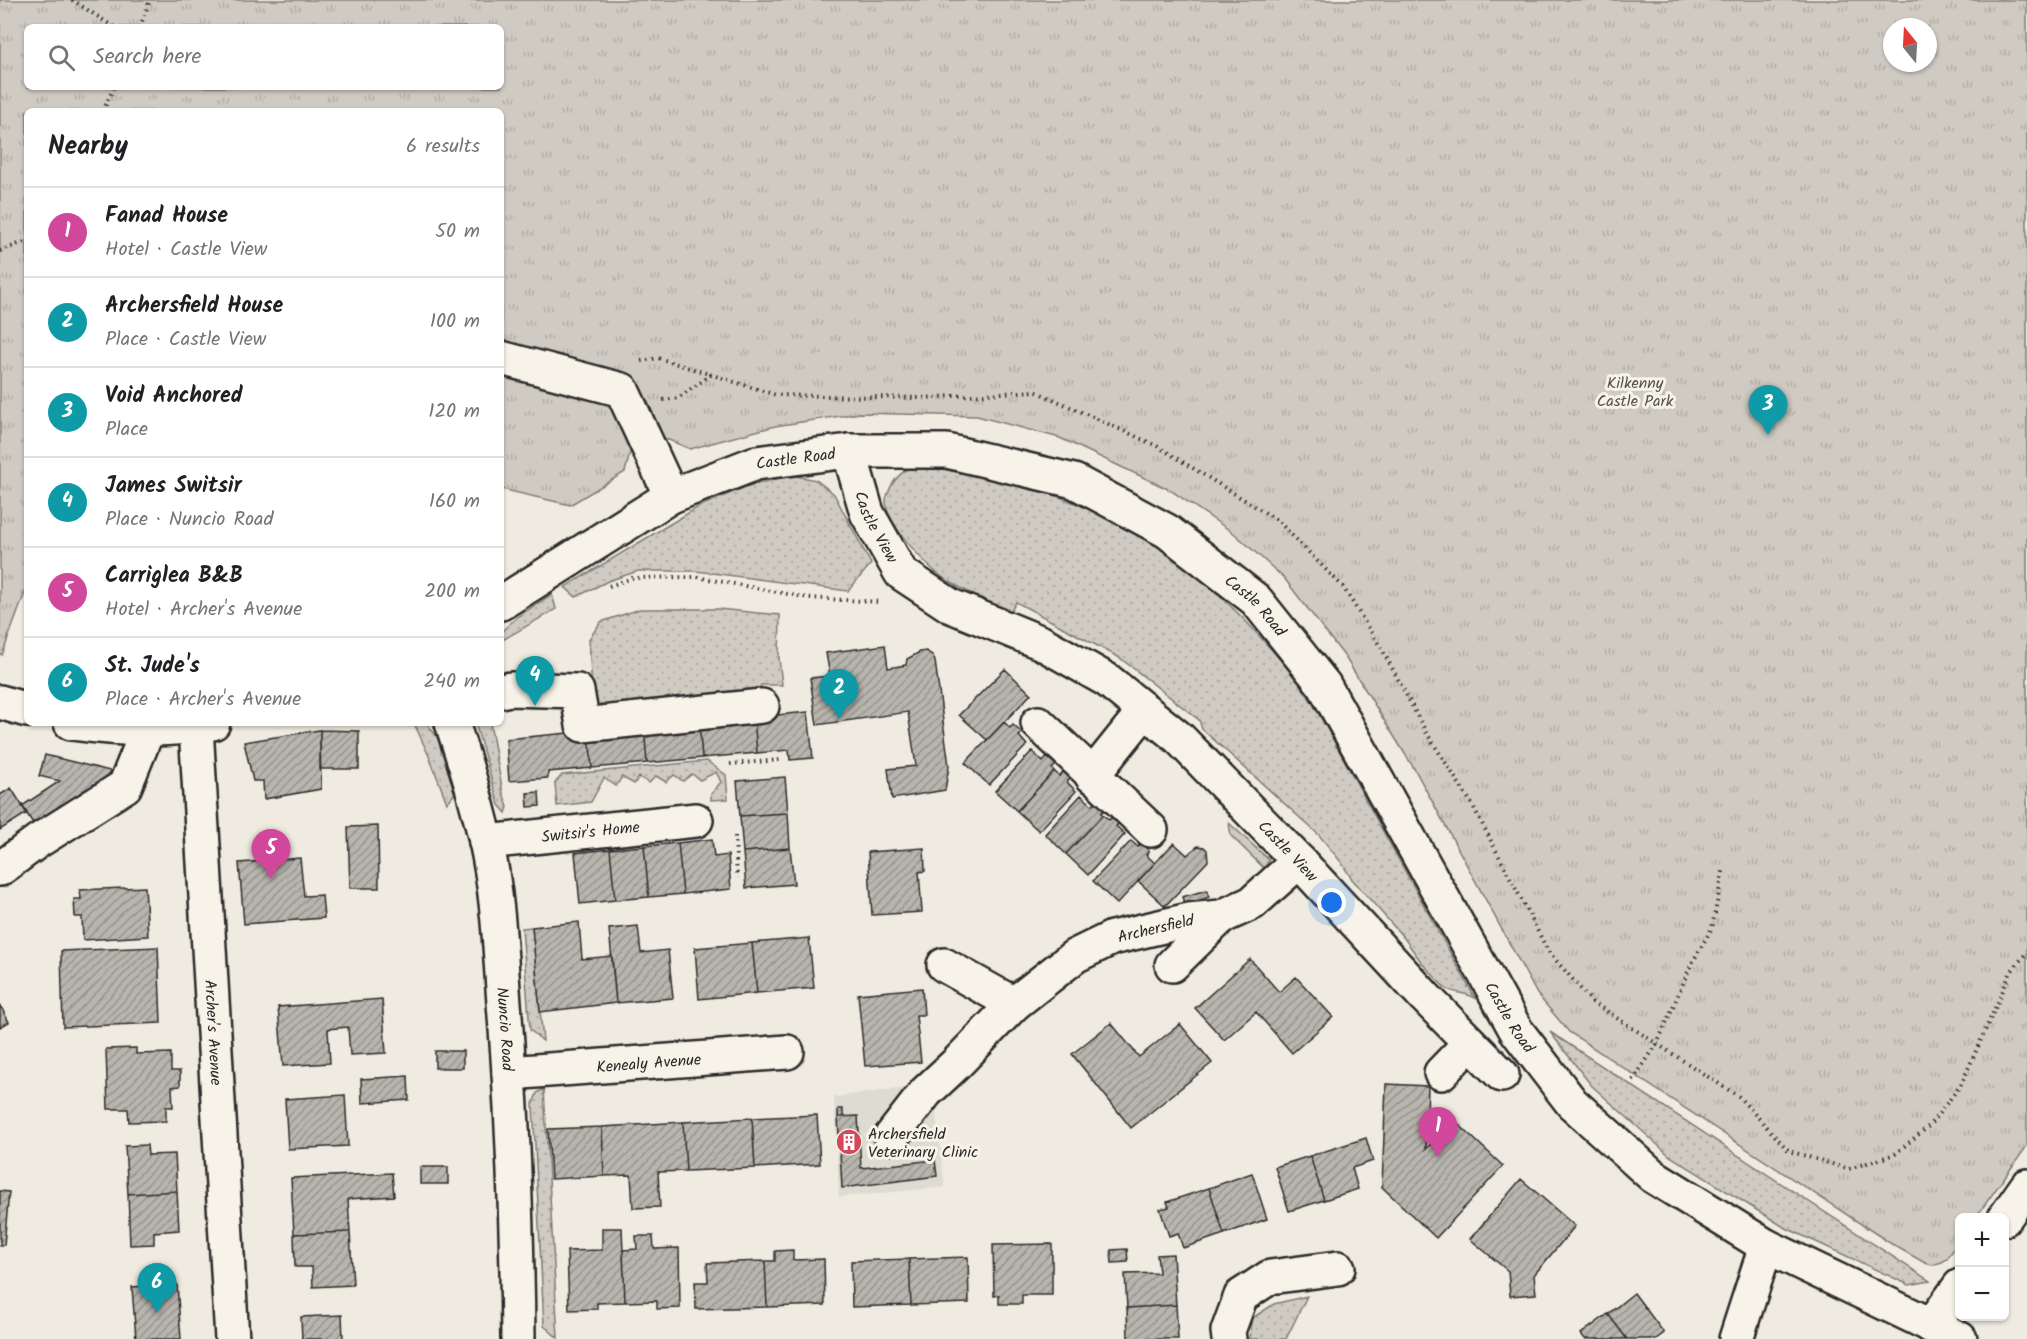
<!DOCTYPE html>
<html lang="en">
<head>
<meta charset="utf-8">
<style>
	:root { --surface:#fff; --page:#f6f6f6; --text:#202124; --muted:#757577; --line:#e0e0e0; --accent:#d93025 }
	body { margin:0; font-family:Kalam,sans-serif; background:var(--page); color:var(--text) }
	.controls { position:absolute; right:18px; bottom:18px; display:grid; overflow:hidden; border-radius:9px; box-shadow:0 2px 4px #0004 }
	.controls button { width:54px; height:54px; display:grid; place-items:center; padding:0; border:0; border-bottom:2px solid var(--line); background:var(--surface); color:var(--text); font:30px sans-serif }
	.compass { position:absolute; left:1883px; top:18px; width:54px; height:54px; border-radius:50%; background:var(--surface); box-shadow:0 2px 4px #0004; rotate:342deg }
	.you { position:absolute; left:1332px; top:903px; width:21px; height:21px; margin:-15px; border:4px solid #fff; border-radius:50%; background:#1a73e8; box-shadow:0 0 0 9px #1a73e833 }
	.badge { display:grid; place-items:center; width:39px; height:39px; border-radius:50%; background:var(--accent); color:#fff; font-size:20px; font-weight:700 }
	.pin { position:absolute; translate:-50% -50px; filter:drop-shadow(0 2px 3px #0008) }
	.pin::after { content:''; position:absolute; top:32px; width:21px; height:18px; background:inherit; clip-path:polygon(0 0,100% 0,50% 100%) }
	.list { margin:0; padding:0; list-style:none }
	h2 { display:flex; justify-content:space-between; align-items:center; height:78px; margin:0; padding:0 24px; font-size:26px }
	h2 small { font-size:20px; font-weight:400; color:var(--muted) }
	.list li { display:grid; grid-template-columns:39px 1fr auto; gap:18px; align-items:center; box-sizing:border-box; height:90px; padding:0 24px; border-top:2px solid var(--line) }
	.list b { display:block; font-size:22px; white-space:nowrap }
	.list p { margin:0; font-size:20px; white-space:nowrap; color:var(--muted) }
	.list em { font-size:20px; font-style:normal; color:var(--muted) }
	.icon { flex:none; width:33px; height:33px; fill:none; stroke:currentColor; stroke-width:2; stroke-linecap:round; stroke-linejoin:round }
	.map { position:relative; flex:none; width:2027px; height:1339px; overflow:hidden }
	.search { position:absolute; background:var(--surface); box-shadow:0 2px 4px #0004; left:24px; top:24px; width:480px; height:66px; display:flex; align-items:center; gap:15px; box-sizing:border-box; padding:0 21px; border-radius:9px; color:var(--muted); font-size:22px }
	.panel { position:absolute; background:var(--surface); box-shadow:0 2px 4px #0004; left:24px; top:108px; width:480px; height:618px; border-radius:9px }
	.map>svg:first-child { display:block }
</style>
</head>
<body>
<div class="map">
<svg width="2027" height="1339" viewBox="0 0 2027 1339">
	<defs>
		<pattern id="grass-dots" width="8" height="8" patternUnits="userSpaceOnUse" patternTransform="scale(1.5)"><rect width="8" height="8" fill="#cfcbc2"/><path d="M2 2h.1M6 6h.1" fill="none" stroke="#b2aea7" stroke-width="1.8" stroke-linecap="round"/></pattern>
		<pattern id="park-tufts" width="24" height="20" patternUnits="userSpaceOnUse" patternTransform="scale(1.5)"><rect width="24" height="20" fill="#cfcbc2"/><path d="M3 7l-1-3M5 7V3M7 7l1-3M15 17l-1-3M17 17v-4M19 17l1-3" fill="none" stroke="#b2aea7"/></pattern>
		<pattern id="building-hatch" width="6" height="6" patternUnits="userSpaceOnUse" patternTransform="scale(1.5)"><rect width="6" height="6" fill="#b8b5ae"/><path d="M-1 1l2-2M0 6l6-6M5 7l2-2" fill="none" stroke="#96938e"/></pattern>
	</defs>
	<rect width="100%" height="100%" fill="#efebe0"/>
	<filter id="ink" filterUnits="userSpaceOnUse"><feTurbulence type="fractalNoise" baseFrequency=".0167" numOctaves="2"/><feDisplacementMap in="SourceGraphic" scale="12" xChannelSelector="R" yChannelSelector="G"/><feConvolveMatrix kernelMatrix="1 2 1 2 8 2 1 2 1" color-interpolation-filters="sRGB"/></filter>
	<g filter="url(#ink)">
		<path fill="#dedbd1" d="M914 1087 934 1098 945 1187 839 1197 834 1097Z"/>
		<path fill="url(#grass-dots)" stroke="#7d7b76" stroke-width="1.5" d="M914 466C1056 479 1168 531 1262 639 1278 657 1295 676 1308 696 1328 728 1345 762 1363 795 1400 863 1438 930 1475 998 1465 992 1454 994 1445 988L1422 963 1404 938 1352 879 1341 862 1319 835 1202 729 1199 720 1120 658 1016 602 1010 613C989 602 966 592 945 579 927 567 885 523 886 500 886 497 888 494 889 491 893 480 903 470 914 466Z
			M792 475 816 480 834 494 871 564 848 591 696 571H638L608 581 576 597 565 587 700 506 748 486Z
			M552 594 556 609 501 641V632L517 617Z
			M640 609H718L780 615 779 658 782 685H761L760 702 593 713 589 639 601 622Z
			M414 723H427L437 737 455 793 447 803 429 756Z
			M475 723H490L503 793 508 807 506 813 499 805Z
			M707 761 726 775 728 799 711 800V794L721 782 716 772 700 780 692 774 683 781 674 775 666 782 656 776 649 783 639 777 634 784 622 777 616 786 604 778 591 802 557 806 555 783 562 775Z
			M1229 823 1269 860 1264 868 1231 836Z
			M532 927 543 1041 530 1030 522 928Z
			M1550 1032 1930 1281 1909 1285 1784 1227 1670 1156 1591 1085Z
			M544 1089 558 1338 544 1326 533 1104 537 1093Z
			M1307 1296 1286 1339H1250L1251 1319 1274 1304Z"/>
		<path fill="url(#park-tufts)" stroke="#7d7b76" stroke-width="1.5" fill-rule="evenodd" d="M0 0H2027V1146L1976 1217 1960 1218 1959 1241 1947 1259 1942 1262 1932 1265 1925 1263 1890 1243 1569 1032 1537 994 1415 770 1345 657 1284 578 1235 534 1170 490 1060 438 977 416 860 413 775 426 690 449 657 435 632 445 625 472 570 505 501 489V111H27V587L2 655 0 654ZM27 27H501V87H27ZM1892 27H1928V63H1892Z"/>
		<path fill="url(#building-hatch)" stroke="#2b2b2b" stroke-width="1.5" d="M885 645 888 668 906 665 907 659 920 652 926 651 932 655 935 661 949 766 945 790 892 799 888 769 916 766 908 712 817 725 810 678 830 676 826 653Z
			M1005 669 1031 694 987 740 959 715Z
			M808 712 813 758 790 760 789 750 757 753 754 717Z
			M754 717 757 753 702 758 699 721Z
			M699 721 702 758 647 763 644 726Z
			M1004 722 1010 728 1013 725 1022 733 1019 736 1027 745 989 785 965 763Z
			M644 726 647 763 592 768 589 731Z
			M320 730 359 731V769H320Z
			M320 730 321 789 264 799 263 781H253L244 742Z
			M589 731 592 768 548 772V778L509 781 506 739Z
			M1032 751 1043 762 1047 757 1056 765 1052 769 1054 771 1017 811 995 791Z
			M45 755 110 771 109 776 34 825 22 806 60 781 39 776Z
			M1054 771 1059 776 1063 772 1071 778 1067 782 1076 791 1039 831 1017 811Z
			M785 777 788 813 740 816 737 781Z
			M11 788 27 813 0 830V795Z
			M539 792 540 806 528 807 527 793Z
			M1081 795 1092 805 1096 801 1105 809 1101 813 1103 815 1066 854 1045 834Z
			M788 813 790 848 743 852 740 816Z
			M1103 815 1109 820 1113 816 1120 822 1116 826 1125 834 1088 875 1066 854Z
			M378 826 379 888H350L348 827Z
			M712 839 714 857 728 855 731 889 683 894 678 843Z
			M1131 841 1138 847 1141 843 1149 851 1146 855 1155 863 1117 904 1093 881Z
			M678 843 683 894 649 897 644 846Z
			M1174 843 1187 855 1198 846 1204 847 1207 850 1208 861 1165 906 1138 881Z
			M644 846 649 897 615 900 610 849Z
			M790 848 794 884 746 888 743 852Z
			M924 848 925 871 919 872 922 912 872 915 868 852Z
			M610 849 615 900 580 904 575 853Z
			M300 858 304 896 322 895 324 918 244 924 239 863Z
			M145 887 148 936 83 940 82 917H75L74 899H81L80 890Z
			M1207 890 1209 897 1185 905 1182 897Z
			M579 922 582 959 612 956 616 1003 540 1012 532 927Z
			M638 926 641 953 668 950 673 998 616 1003 609 929Z
			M809 938 814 988 757 993 752 943Z
			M752 943 757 993 699 999 695 948Z
			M158 947 161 1023 63 1027 61 951Z
			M1250 959 1279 992 1296 977 1333 1017 1292 1053 1256 1012 1224 1040 1195 1008Z
			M922 988 924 1015H916L921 1062 865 1066 858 994Z
			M382 999 386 1053 350 1055 348 1027 328 1029 330 1063 283 1066 278 1007Z
			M0 1005 9 1022 0 1027Z
			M1111 1023 1139 1057 1180 1024 1212 1063 1131 1128 1072 1054Z
			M136 1048V1054L171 1053V1071H180V1086L172 1087 173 1107H166V1121L129 1122 128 1109H108L106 1049Z
			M435 1051H463V1068H435Z
			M408 1076 409 1100 362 1103 361 1079Z
			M1386 1084 1428 1086 1426 1149 1454 1120 1503 1166 1436 1238 1382 1187Z
			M345 1095 348 1146 288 1149 285 1099Z
			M838 1109H843V1117H838Z
			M817 1115 820 1164 755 1168 752 1118Z
			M858 1116 861 1168 935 1160 937 1176 842 1188 838 1117Z
			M752 1118 755 1168 686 1171 683 1122Z
			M683 1122 686 1171 658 1172 660 1207 633 1208 631 1175 604 1176 602 1127Z
			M602 1127 604 1176 551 1179 548 1129Z
			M1366 1138 1373 1161 1352 1168 1358 1189 1324 1200 1310 1156Z
			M147 1145 148 1155 175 1154 177 1191 128 1194 125 1146Z
			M1310 1156 1324 1200 1289 1211 1275 1167Z
			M420 1167H448V1184H420Z
			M392 1173 394 1196 348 1199 350 1232 294 1234 291 1178Z
			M1252 1173 1267 1219 1224 1234 1209 1188Z
			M1521 1179 1575 1226 1534 1275 1536 1294 1510 1296 1508 1271 1470 1239Z
			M1209 1188 1224 1234 1183 1248 1178 1233 1169 1236 1160 1209 1169 1207 1167 1202Z
			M0 1191 9 1192 4 1245H0Z
			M177 1191 179 1230 154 1232V1244L130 1245 128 1194Z
			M602 1228H622L625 1302 597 1303V1309L569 1310 567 1251 602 1250Z
			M350 1232 353 1285 313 1287 312 1267H295L294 1234Z
			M636 1236H653L654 1249 679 1248 680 1308 657 1309V1301L625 1302 623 1250 637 1249Z
			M1052 1244V1295H1022V1304H999V1295L994 1296 993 1245Z
			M1127 1249 1128 1262 1112 1263 1111 1250Z
			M793 1250V1260L824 1259 825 1305 767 1307 765 1261H775V1251Z
			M1173 1254 1176 1305 1127 1308 1125 1274 1159 1273 1157 1255Z
			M968 1257 969 1303 911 1305 909 1259Z
			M909 1259 911 1305 852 1307 851 1261Z
			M765 1261 767 1307 696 1309 695 1282H708L707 1263Z
			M177 1284 181 1339H136L132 1287Z
			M1634 1293 1664 1333 1656 1339H1627L1608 1314Z
			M1176 1305 1178 1339H1128L1127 1308Z
			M1608 1314 1627 1339H1585L1581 1334Z
			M342 1315 343 1339H302L301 1317Z"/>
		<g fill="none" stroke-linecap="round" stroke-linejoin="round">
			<g stroke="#2b2b2b" stroke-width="38">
				<g id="minor">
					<path d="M501 358 622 390 671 496"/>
					<path id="s1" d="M849 451 867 513 901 573 951 606 1042 643 1107 680 1179 738 1299 861 1425 997 1502 1075"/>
					<path d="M501 691 510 689 577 691 583 725 762 706"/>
					<path id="s2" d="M452 723C465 762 477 801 486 841 498 894 500 949 504 1003 513 1115 517 1227 518 1339"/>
					<path d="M1038 723 1151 830"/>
					<path id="s3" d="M196 727 232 1339"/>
					<path d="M1092 776 1145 710"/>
					<path id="s4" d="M486 842 696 820"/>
					<path d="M0 869 38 841 125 786 148 729"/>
					<path d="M944 965 1014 1004"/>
					<path d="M1172 965 1221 917"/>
					<path id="s5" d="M509 1073 787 1052"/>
					<path d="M1441 1073 1470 1043"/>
					<path id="s6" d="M891 1137 926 1092 956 1064 1014 1004 1075 956 1112 938 1189 920 1221 917 1252 903 1299 861"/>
					<path d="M2004 1219 2027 1186"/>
					<path d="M1931 1326 1960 1286"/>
					<path d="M1229 1339 1228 1331 1241 1296 1270 1277 1338 1268"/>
					<path d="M1736 1339 1766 1246"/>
				</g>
			</g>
			<g stroke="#2b2b2b" stroke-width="38">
				<g id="major">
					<path id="s7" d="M501 603 671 496 756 463 849 451H947L1074 481 1167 531 1256 600 1324 685 1516 1030 1572 1103 1653 1176 1766 1246 1960 1339"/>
					<path d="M0 702 27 710"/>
					<path d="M71 723C117 729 167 733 213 723"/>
				</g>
			</g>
			<path stroke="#2b2b2b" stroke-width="4" stroke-dasharray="1.5 4.5" stroke-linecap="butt" d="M72 0 114 27
				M140 27 150 0
				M103 111 114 87
				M0 251 27 241
				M641 361 658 358 776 395 922 398 1035 391 1157 446 1277 520 1343 587 1383 651 1426 732 1472 804 1548 951 1592 1002 1738 1096 1789 1151 1849 1169 1895 1154 1929 1126 1961 1085 2011 972 2027 952
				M663 400 678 398 711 375
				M609 586 632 578 697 577 809 598 881 602
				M730 764 781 760
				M735 836 737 878
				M1633 1080 1657 1044 1691 965 1712 928 1724 867"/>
			<use href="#minor" stroke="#f7f3e8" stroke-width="33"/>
			<use href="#major" stroke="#f7f3e8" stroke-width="33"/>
		</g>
	</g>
	<defs>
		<g id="building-disc" transform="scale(1.35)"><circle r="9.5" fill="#d1495b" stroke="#f7f3e8"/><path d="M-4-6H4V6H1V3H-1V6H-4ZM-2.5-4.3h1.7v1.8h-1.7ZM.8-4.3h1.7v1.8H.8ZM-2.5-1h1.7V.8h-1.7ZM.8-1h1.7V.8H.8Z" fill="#fff"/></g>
	</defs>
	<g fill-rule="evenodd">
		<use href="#building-disc" x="849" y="1142"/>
	</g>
	<g text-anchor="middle" stroke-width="6" stroke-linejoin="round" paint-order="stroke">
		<g font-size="16" fill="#545351" stroke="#f7f3e8">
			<text x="1635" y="388">Kilkenny<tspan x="1635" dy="18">Castle Park</tspan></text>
		</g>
		<g font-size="16" fill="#2b2b2b" stroke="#f7f3e8">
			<text dy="6" stroke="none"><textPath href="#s7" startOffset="332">Castle Road</textPath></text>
			<text dy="6" stroke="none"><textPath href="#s1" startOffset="81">Castle View</textPath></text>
			<text dy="6" stroke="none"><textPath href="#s7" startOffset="836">Castle Road</textPath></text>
			<text dy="6" stroke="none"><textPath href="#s4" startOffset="105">Switsir's Home</textPath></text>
			<text dy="6" stroke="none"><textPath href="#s1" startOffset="616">Castle View</textPath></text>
			<text dy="6" stroke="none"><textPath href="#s6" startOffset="345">Archersfield</textPath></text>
			<text dy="6" stroke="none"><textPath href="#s7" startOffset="1322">Castle Road</textPath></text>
			<text dy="6" stroke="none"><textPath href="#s2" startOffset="312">Nuncio Road</textPath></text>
			<text dy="6" stroke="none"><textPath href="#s3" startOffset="306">Archer's Avenue</textPath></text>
			<text dy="6" stroke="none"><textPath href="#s5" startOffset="140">Kenealy Avenue</textPath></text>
		</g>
		<g font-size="16" fill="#2b2b2b" stroke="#f7f3e8" text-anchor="start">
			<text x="868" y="1139">Archersfield<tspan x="868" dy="18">Veterinary Clinic</tspan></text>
		</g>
	</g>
</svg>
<div class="controls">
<button>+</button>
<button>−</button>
</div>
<svg class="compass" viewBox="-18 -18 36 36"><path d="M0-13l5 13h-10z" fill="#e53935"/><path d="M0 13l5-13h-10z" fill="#757577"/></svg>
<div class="you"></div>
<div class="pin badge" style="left:1438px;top:1157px;background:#d1479c">1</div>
<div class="pin badge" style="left:839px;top:719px;background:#0f9aa8">2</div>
<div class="pin badge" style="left:1768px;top:435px;background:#0f9aa8">3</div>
<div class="pin badge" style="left:535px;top:706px;background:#0f9aa8">4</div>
<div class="pin badge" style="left:271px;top:879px;background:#d1479c">5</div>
<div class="pin badge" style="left:157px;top:1313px;background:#0f9aa8">6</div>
<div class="search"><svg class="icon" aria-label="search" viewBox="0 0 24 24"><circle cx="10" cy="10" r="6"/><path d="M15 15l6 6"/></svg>Search here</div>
<section class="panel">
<h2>Nearby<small>6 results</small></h2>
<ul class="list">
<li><span class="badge" style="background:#d1479c">1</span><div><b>Fanad House</b><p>Hotel · Castle View</p></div><em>50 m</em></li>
<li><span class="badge" style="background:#0f9aa8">2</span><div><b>Archersfield House</b><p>Place · Castle View</p></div><em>100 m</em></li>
<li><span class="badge" style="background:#0f9aa8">3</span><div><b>Void Anchored</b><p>Place</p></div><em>120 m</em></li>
<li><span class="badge" style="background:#0f9aa8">4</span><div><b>James Switsir</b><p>Place · Nuncio Road</p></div><em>160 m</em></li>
<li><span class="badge" style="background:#d1479c">5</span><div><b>Carriglea B&amp;B</b><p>Hotel · Archer's Avenue</p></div><em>200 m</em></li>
<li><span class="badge" style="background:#0f9aa8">6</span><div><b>St. Jude's</b><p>Place · Archer's Avenue</p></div><em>240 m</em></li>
</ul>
</section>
</div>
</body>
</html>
